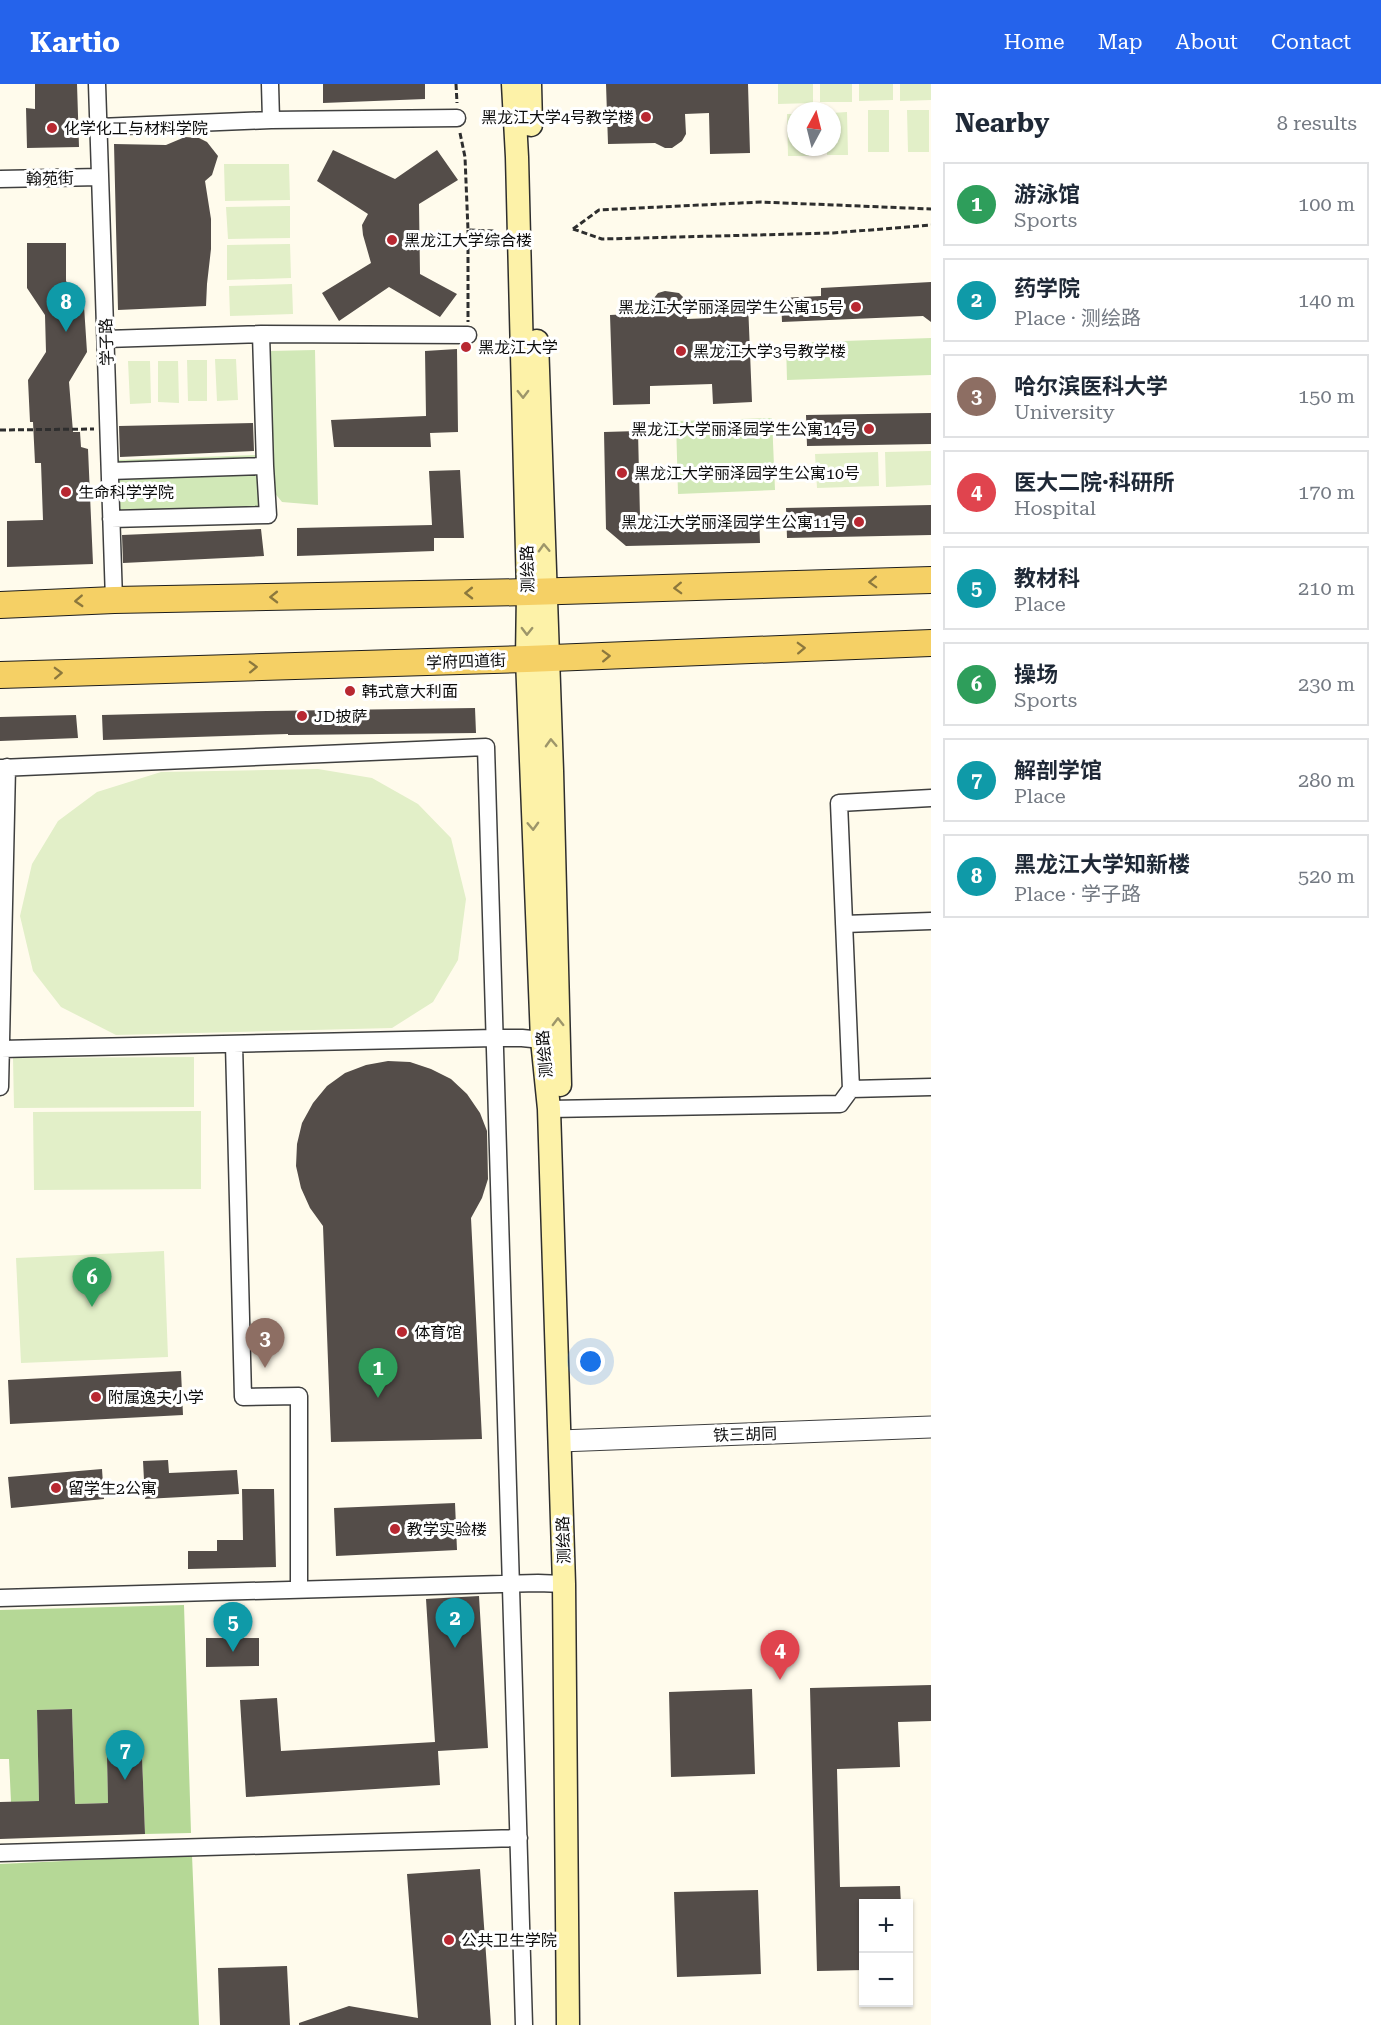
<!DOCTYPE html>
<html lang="en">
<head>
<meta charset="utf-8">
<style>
	:root { --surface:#fff; --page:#f2f2f3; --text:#1f2937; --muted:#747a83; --line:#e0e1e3; --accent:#2563eb }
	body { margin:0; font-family:"Roboto Serif","Noto Sans SC",serif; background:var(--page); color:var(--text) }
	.controls { position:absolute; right:18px; bottom:18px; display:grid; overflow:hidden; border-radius:0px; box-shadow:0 2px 4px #0004 }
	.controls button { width:54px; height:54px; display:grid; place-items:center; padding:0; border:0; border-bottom:2px solid var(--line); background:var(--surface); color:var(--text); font:30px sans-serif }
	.compass { position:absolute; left:787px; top:18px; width:54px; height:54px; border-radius:50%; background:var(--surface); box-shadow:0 2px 4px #0004; rotate:7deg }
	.you { position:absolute; left:591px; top:1278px; width:21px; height:21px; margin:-15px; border:4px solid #fff; border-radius:50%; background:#1a73e8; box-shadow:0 0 0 9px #1a73e833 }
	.badge { display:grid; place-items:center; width:39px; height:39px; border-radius:50%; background:var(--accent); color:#fff; font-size:20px; font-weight:700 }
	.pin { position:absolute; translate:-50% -50px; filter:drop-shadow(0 2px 3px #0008) }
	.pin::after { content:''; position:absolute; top:32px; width:21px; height:18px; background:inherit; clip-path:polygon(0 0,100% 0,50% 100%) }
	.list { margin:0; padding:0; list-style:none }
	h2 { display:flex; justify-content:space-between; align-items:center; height:78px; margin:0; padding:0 24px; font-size:26px }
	h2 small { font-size:20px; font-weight:400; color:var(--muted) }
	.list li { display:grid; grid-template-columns:39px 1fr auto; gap:18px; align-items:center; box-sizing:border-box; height:84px; margin:0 12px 12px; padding:0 12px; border:2px solid var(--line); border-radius:0px }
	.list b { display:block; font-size:22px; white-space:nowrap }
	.list p { margin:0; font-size:20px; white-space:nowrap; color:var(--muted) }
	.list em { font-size:20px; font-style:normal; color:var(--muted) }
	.map { position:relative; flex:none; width:931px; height:1941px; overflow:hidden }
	header { display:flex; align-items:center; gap:36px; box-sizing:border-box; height:84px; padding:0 30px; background:var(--accent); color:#fff }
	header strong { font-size:28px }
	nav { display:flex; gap:33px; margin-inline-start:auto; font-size:21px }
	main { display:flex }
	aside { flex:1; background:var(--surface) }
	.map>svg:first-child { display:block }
</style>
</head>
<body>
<header>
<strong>Kartio</strong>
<nav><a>Home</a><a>Map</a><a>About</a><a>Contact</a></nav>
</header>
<main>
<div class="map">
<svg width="931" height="1941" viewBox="0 0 931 1941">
	<rect width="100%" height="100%" fill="#fffbec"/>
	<path fill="#d1e8b7" d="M931 254V291L787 296 786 259Z
		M315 266 318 421 282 418 269 402V267Z
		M772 334 775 406 678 410 676 337Z
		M258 371 262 427 120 431 118 376Z"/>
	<path fill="#b5d896" d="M184 1521 191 1749 145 1750 142 1672 107 1673 108 1719 75 1720 72 1625 37 1626 39 1717 11 1718 9 1675H0V1526Z
		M192 1771 199 1941H0V1780Z"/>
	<path fill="#e2efc8" d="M778 0H813V19L778 20Z
		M820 0H852V18H820Z
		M859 0H893V16L859 17Z
		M900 0H931V16L900 17Z
		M868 26H889V68H868Z
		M907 26H929V68H908Z
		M847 28 848 71H827V63H832V29Z
		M787 30H796V63H809V72H788Z
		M224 80H289L290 116 225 117Z
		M290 122V154L228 155 226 123Z
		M290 160 291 194 227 196V161Z
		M292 200 293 230 230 232 229 202Z
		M215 275H236L238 316 217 317Z
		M187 276H207V317H188Z
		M128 277H150L151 319 130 320Z
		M158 277H178L179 319 158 318Z
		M931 367V401L886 403 885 368Z
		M878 368 879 402 817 404 815 370Z
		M318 685 372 694 418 720 451 754 466 815 458 876 433 918 392 944 116 951 61 923 33 887 20 832 32 780 58 737 97 708 161 688Z
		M194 973V1023L14 1024 13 974Z
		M201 1027V1105L34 1106 33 1028Z
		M164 1167 168 1273 21 1279 16 1174Z"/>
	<path fill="#544d49" d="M35 0H77L79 63 27 64 26 24 35 25Z
		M323 0H425V15L323 19Z
		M606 0H748L750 69 710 70 709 29 685 30 686 50 682 57 672 64H665L655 59 608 60Z
		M185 53 199 54 207 58 218 72 212 91 205 97 211 135V165L207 200 206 222 118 226 114 60 166 61Z
		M333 66 395 95 437 66 458 96 419 120 420 190 457 210 440 233 389 203 339 237 322 209 371 179 363 151 362 141 368 130 317 97Z
		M27 159H66V197L84 222 87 268 69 298 73 348H80L81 363 88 365 93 480 7 483V437L43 436 41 379H35L33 338H30L28 296 46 268 45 231 27 204Z
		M931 198V238L923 232 782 238 781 214 821 212V204Z
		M665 207 679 209 683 213 686 219 687 235 711 234 710 220 748 219 752 318 713 320 712 300 650 302V320L613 321 610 231 650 229V219L658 209Z
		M457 265 458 348 430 349 431 363H334L331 336 426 332 425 267Z
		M931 329V360L807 362 806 331Z
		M253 339 254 367 120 373 119 342Z
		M638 347 640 433 759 430 760 459 626 462 606 445 604 348Z
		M460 386 464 454H434V467L297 472V444L432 441 429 387Z
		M931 421V451L787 454 786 424Z
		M261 445 264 472 123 479 122 451Z
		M475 624 476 649 288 651V650L103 656 102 631 267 627Z
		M76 631 78 654 0 657V633Z
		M388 977 410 978 431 985 451 995 467 1010 480 1029 487 1047 488 1095 482 1114 471 1134 482 1355 331 1358 323 1142 310 1124 301 1104 296 1082 297 1060 302 1039 313 1019 327 1002 345 989 366 981Z
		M181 1287 183 1331 10 1340 8 1296Z
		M168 1376 169 1389 237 1386 239 1410 145 1415 143 1377Z
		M102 1385 104 1415 11 1424 8 1393Z
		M242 1405H274L276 1483 188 1485V1467H217V1456H243Z
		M455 1419 457 1466 336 1472 334 1424Z
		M479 1512 488 1664 438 1667 440 1701 246 1713 240 1616 277 1614 281 1667 435 1658 426 1515Z
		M206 1554H259V1582L206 1583Z
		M931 1601V1637L898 1638 900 1683 837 1685 840 1803 900 1802 901 1820H864V1886L817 1887 810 1604Z
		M752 1605 755 1690 671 1693 669 1608Z
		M72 1625 75 1720 108 1719 107 1673 142 1672 145 1750 0 1755V1718L39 1717 37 1626Z
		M480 1785 491 1941H299V1939L349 1922 418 1934 407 1790Z
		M758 1806 761 1890 677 1893 674 1808Z
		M287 1882 290 1941H220L218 1884Z"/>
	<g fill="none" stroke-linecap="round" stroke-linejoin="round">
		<g stroke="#3f3f3f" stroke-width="19">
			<path id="minor" d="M97 0 114 516
				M271 36 457 34
				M99 43 271 36 270 0
				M0 95 100 93
				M261 250 468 251
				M106 255 261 250 265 382
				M110 387 265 382 268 431 111 435
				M0 684 486 663 524 1941
				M844 840 931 837
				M234 960 243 1313 299 1312V1505
				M1 965 495 954H522L542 956
				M0 1003 7 683
				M851 1005 839 719 931 714
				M549 1025 840 1020 851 1005 931 1003
				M0 1514 538 1499 564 1500
				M0 1769 519 1754"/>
		</g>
		<g stroke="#3f3f3f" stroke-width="23">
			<path id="tertiary" d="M560 1357 931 1343"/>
		</g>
		<g stroke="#2e2e2e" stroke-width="25">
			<path id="secondary" d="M513 0 517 73 528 508 527 575 542 956 549 1025 564 1500 568 1941
				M530 0 531 41
				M537 257 552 687 560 1001"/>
		</g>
		<g stroke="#1d1d1d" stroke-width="28">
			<path id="primary" d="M0 521 114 516 528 508 931 496
				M0 591 527 575 931 559"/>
		</g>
		<path stroke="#2e2e2e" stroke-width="3" stroke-dasharray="6 3" stroke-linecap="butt" d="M456 0 457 19
			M460 49 465 73 468 146 494 147
			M573 145 599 126 761 118 931 125
			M573 145 602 155 833 149 931 141
			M468 146V238
			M0 346 94 345"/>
		<use href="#minor" stroke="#fff" stroke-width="16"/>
		<use href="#tertiary" stroke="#fff" stroke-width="21"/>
		<use href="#secondary" stroke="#fdf2a8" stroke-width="22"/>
		<use href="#primary" stroke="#f5d065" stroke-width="26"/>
	</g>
	<defs><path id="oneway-chevron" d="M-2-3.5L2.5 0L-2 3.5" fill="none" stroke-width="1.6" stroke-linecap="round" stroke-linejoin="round" transform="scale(1.5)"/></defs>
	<g stroke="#9d966a">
		<use href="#oneway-chevron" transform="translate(523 310) rotate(89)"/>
		<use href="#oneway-chevron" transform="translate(544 464) rotate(-92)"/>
		<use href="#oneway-chevron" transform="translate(527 547) rotate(91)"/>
		<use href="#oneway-chevron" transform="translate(551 659) rotate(-92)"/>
		<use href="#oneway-chevron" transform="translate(533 742) rotate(88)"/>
		<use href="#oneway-chevron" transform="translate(558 938) rotate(-91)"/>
	</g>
	<g stroke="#8c783d">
		<use href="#oneway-chevron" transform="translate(873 498) rotate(178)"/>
		<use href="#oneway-chevron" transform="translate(678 504) rotate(178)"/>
		<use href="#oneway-chevron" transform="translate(469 509) rotate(179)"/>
		<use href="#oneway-chevron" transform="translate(274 513) rotate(179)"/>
		<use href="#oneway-chevron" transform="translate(79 517) rotate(177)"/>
		<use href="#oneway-chevron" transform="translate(801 564) rotate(-2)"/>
		<use href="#oneway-chevron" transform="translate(606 572) rotate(-2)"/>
		<use href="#oneway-chevron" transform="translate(253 583) rotate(-2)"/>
		<use href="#oneway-chevron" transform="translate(58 589) rotate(-2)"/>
	</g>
	<g fill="#b82831" stroke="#fff" stroke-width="2">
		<circle cx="646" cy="33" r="6"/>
		<circle cx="52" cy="44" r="6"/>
		<circle cx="392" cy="156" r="6"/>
		<circle cx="856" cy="223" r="6"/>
		<circle cx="466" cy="263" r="6"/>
		<circle cx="681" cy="267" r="6"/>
		<circle cx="869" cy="345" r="6"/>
		<circle cx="622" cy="389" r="6"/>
		<circle cx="66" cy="408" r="6"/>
		<circle cx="859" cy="438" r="6"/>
		<circle cx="350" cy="607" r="6"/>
		<circle cx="302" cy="632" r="6"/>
		<circle cx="402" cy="1248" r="6"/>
		<circle cx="96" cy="1313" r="6"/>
		<circle cx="56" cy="1404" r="6"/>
		<circle cx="395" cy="1445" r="6"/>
		<circle cx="449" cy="1856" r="6"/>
	</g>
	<g text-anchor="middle" stroke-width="6" stroke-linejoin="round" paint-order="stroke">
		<g font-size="16" fill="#0c0c0c" stroke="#fff" text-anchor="start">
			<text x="634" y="39" text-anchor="end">黑龙江大学4号教学楼</text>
			<text x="64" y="50">化学化工与材料学院</text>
			<text x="404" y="162">黑龙江大学综合楼</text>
			<text x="844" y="229" text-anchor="end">黑龙江大学丽泽园学生公寓15号</text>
			<text x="478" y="269">黑龙江大学</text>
			<text x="693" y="273">黑龙江大学3号教学楼</text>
			<text x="857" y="351" text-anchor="end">黑龙江大学丽泽园学生公寓14号</text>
			<text x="634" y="395">黑龙江大学丽泽园学生公寓10号</text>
			<text x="78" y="414">生命科学学院</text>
			<text x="847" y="444" text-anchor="end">黑龙江大学丽泽园学生公寓11号</text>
			<text x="362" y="613">韩式意大利面</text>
			<text x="314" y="638">JD披萨</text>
			<text x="414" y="1254">体育馆</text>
			<text x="108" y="1319">附属逸夫小学</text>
			<text x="68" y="1410">留学生2公寓</text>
			<text x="407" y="1451">教学实验楼</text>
			<text x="461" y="1862">公共卫生学院</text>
		</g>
		<g font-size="16" fill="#0c0c0c" stroke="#fff">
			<text transform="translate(50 94) rotate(-1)" y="6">翰苑街</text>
			<text transform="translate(106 258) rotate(-92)" y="6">学子路</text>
			<text transform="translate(527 485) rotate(-91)" y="6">测绘路</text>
			<text transform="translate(466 577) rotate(-2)" y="6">学府四道街</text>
			<text transform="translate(544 970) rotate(-95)" y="6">测绘路</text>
			<text transform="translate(745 1350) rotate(-2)" y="6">铁三胡同</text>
			<text transform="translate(563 1456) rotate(-92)" y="6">测绘路</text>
		</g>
	</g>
</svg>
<div class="controls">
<button>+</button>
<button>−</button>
</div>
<svg class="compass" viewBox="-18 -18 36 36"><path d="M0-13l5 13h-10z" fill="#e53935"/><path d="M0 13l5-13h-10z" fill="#747a83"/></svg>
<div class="you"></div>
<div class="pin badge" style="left:378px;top:1314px;background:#2e9e5b">1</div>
<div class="pin badge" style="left:455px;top:1564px;background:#0f9aa8">2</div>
<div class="pin badge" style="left:265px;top:1284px;background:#8d6e63">3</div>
<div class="pin badge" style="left:780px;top:1596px;background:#e0444e">4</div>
<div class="pin badge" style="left:233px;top:1568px;background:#0f9aa8">5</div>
<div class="pin badge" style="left:92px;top:1223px;background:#2e9e5b">6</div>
<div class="pin badge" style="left:125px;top:1696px;background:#0f9aa8">7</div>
<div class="pin badge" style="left:66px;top:248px;background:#0f9aa8">8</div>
</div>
<aside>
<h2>Nearby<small>8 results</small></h2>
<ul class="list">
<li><span class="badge" style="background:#2e9e5b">1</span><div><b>游泳馆</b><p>Sports</p></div><em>100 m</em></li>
<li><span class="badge" style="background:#0f9aa8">2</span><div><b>药学院</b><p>Place · 测绘路</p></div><em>140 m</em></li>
<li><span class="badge" style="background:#8d6e63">3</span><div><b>哈尔滨医科大学</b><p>University</p></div><em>150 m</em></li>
<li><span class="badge" style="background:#e0444e">4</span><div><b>医大二院·科研所</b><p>Hospital</p></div><em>170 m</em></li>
<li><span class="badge" style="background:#0f9aa8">5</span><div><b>教材科</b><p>Place</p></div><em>210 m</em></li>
<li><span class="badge" style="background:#2e9e5b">6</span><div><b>操场</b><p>Sports</p></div><em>230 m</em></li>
<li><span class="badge" style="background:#0f9aa8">7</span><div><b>解剖学馆</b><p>Place</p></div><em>280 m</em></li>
<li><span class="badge" style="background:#0f9aa8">8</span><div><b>黑龙江大学知新楼</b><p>Place · 学子路</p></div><em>520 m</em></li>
</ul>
</aside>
</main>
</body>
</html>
